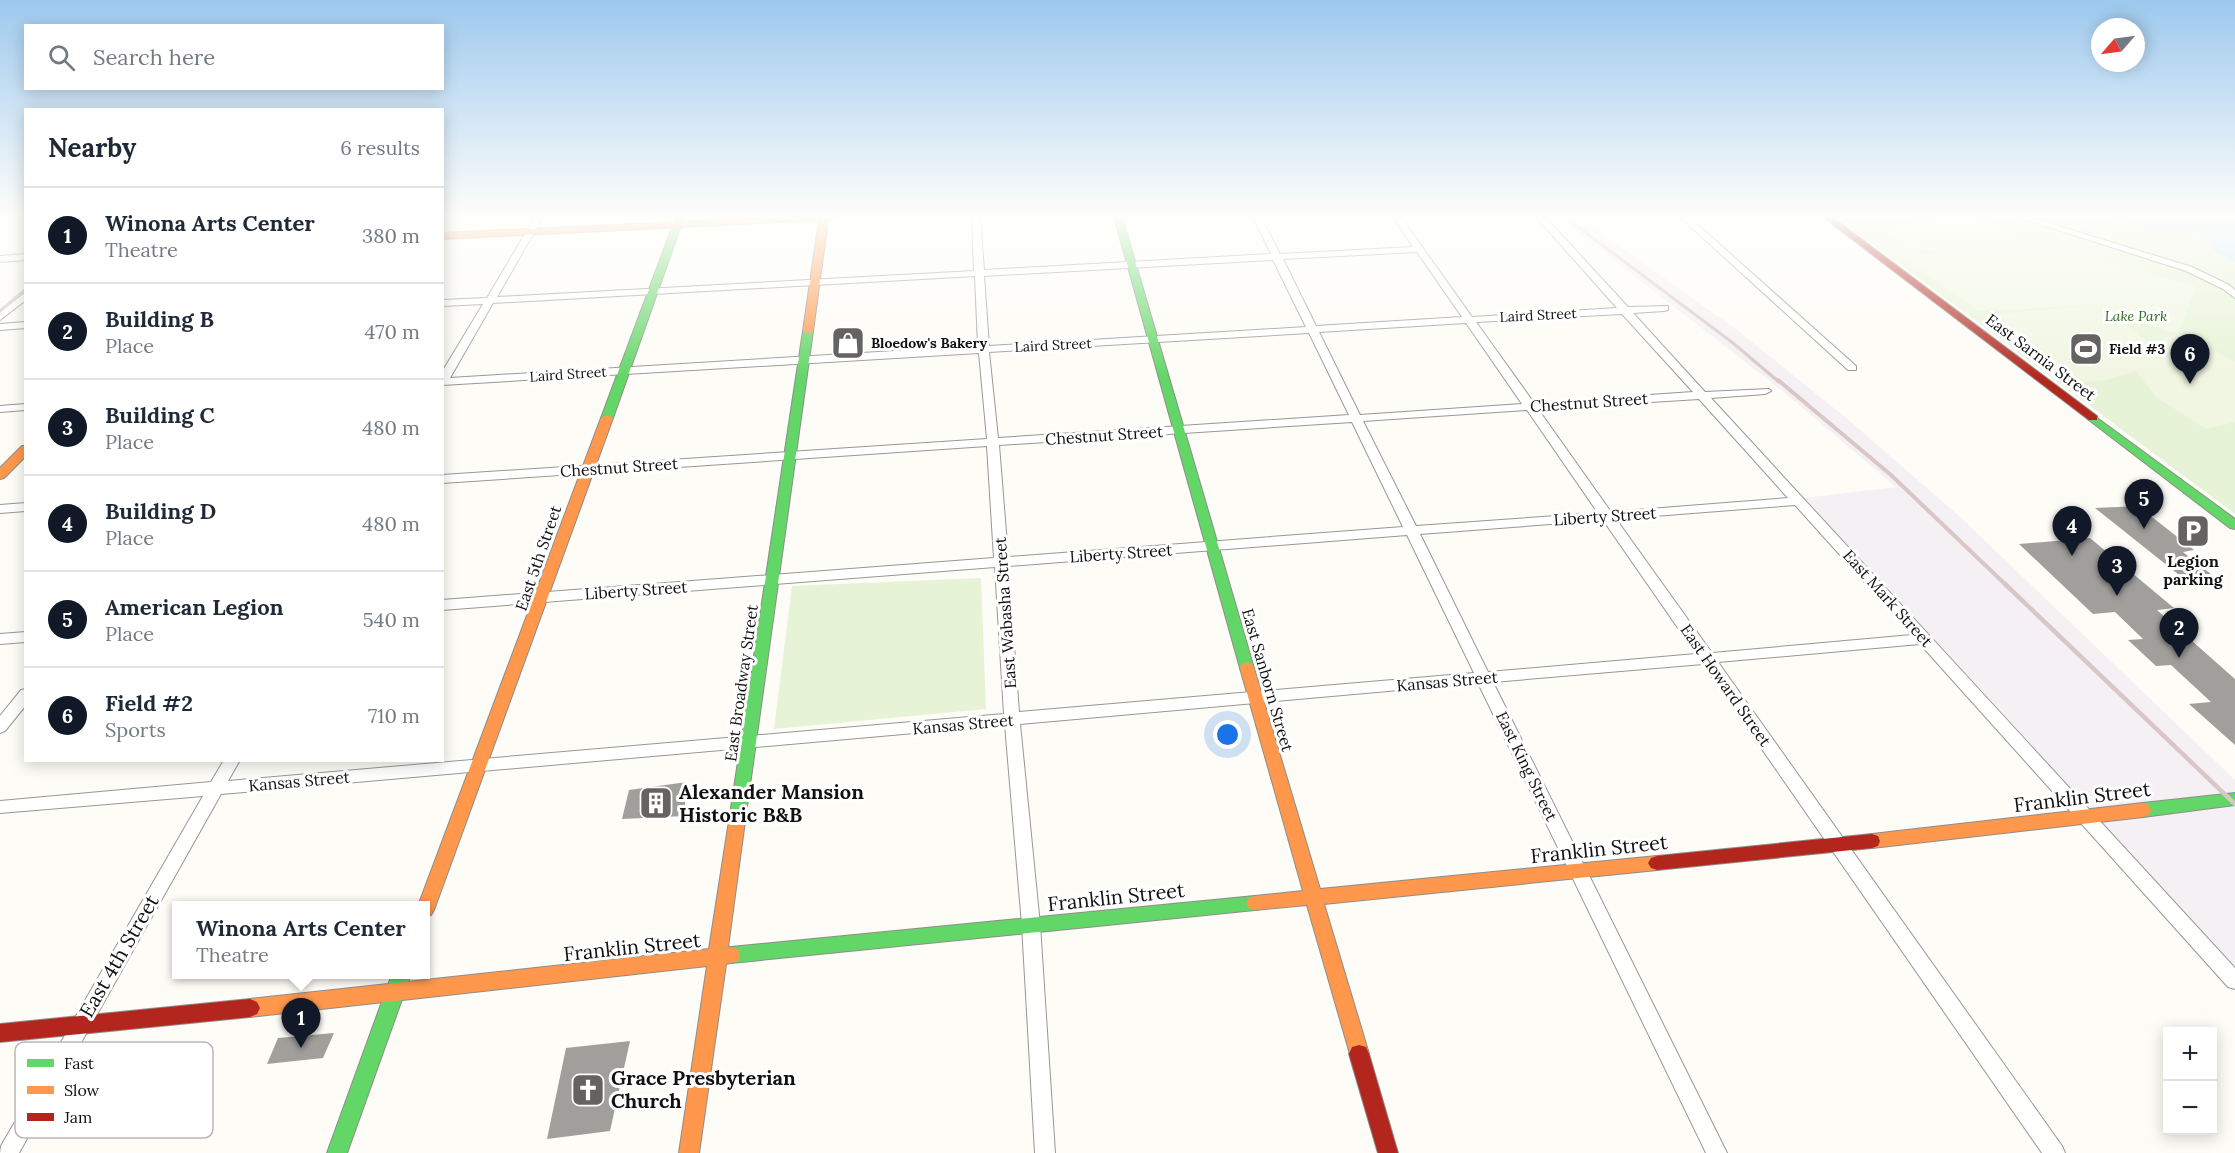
<!DOCTYPE html>
<html lang="en">
<head>
<meta charset="utf-8">
<style>
	:root { --surface:#fff; --page:#f2f2f3; --text:#1f2937; --muted:#747a83; --line:#e0e1e3; --accent:#111827 }
	body { margin:0; font-family:Lora,serif; background:var(--page); color:var(--text) }
	.controls { position:absolute; right:18px; bottom:18px; display:grid; overflow:hidden; border-radius:0px; box-shadow:0 3px 15px #0003 }
	.controls button { width:54px; height:54px; display:grid; place-items:center; padding:0; border:0; border-bottom:2px solid var(--line); background:var(--surface); color:var(--text); font:30px sans-serif }
	.compass { position:absolute; left:2091px; top:18px; width:54px; height:54px; border-radius:50%; background:var(--surface); box-shadow:0 3px 15px #0003; rotate:242deg }
	.you { position:absolute; left:1228px; top:735px; width:21px; height:21px; margin:-15px; border:4px solid #fff; border-radius:50%; background:#1a73e8; box-shadow:0 0 0 9px #1a73e833 }
	.badge { display:grid; place-items:center; width:39px; height:39px; border-radius:50%; background:var(--accent); color:#fff; font-size:20px; font-weight:700 }
	.pin { position:absolute; translate:-50% -50px; filter:drop-shadow(0 2px 3px #0008) }
	.pin::after { content:''; position:absolute; top:32px; width:21px; height:18px; background:inherit; clip-path:polygon(0 0,100% 0,50% 100%) }
	.popup { position:absolute; left:172px; top:901px; width:258px; height:78px; box-sizing:border-box; display:grid; place-content:center; border-radius:0px; background:var(--surface); filter:drop-shadow(0 2px 4px #0005); font-size:20px; white-space:nowrap; color:var(--muted) }
	.popup b { font-size:22px; color:var(--text) }
	.popup::after { content:''; position:absolute; left:50%; top:100%; margin-left:-12px; border:12px solid transparent; border-top-color:var(--surface) }
	.list { margin:0; padding:0; list-style:none }
	h2 { display:flex; justify-content:space-between; align-items:center; height:78px; margin:0; padding:0 24px; font-size:26px }
	h2 small { font-size:20px; font-weight:400; color:var(--muted) }
	.list li { display:grid; grid-template-columns:39px 1fr auto; gap:18px; align-items:center; box-sizing:border-box; height:96px; padding:0 24px; border-top:2px solid var(--line) }
	.list b { display:block; font-size:22px; white-space:nowrap }
	.list p { margin:0; font-size:20px; white-space:nowrap; color:var(--muted) }
	.list em { font-size:20px; font-style:normal; color:var(--muted) }
	.icon { flex:none; width:33px; height:33px; fill:none; stroke:currentColor; stroke-width:2; stroke-linecap:round; stroke-linejoin:round }
	.map { position:relative; flex:none; width:2235px; height:1153px; overflow:hidden }
	.search { position:absolute; background:var(--surface); box-shadow:0 3px 15px #0003; left:24px; top:24px; width:420px; height:66px; display:flex; align-items:center; gap:15px; box-sizing:border-box; padding:0 21px; border-radius:0px; color:var(--muted); font-size:22px }
	.panel { position:absolute; background:var(--surface); box-shadow:0 3px 15px #0003; left:24px; top:108px; width:420px; height:654px; border-radius:0px }
	.map>svg:first-child { display:block }
</style>
</head>
<body>
<div class="map">
<svg width="2235" height="1153" viewBox="0 0 2235 1153">
	<rect width="100%" height="100%" fill="#fdfcf7"/>
	<path fill="#f5f0f3" d="M1558 217H1579L1741 333 1845 417 1958 515 2235 780V974L1805 498 1896 487 1779 388Z"/>
	<path fill="#e7f3d7" d="M1836 217H2235V514L1878 248Z
		M981 578 986 709 774 729 792 586Z"/>
	<path fill="#f0f6e1" fill-rule="evenodd" d="M1942 217H1976L2071 259 2081 256 2196 286 2178 333 2235 362V422L2206 429 2156 397 2136 371 2107 380 2076 383 1983 315 2100 305 1978 311 1899 254H1943L1913 246 1879 231ZM2115 315 2177 334 2148 343Z"/>
	<path fill="#cde8f7" d="M2117 217H2235V262L2214 251 2209 239 2182 230 2156 232Z"/>
	<path fill="#a19f9c" d="M860 339 859 349 837 350 838 340Z
		M2138 506 2194 550 2183 552 2221 582 2193 586 2095 508Z
		M2090 538 2174 608 2157 610 2235 679V745L2189 704 2211 702 2171 665 2156 666 2128 640 2143 639 2115 612 2093 614 2019 544Z
		M687 782 684 816 622 819 629 790Z
		M334 1033 323 1058 267 1064 278 1038Z
		M630 1041 610 1131 547 1139 566 1048Z"/>
	<g fill="none" stroke-linecap="round" stroke-linejoin="round">
		<g stroke="#979795" stroke-width="2">
			<path id="street" d="M535 217H543L497 297 974 271 972 217H980L984 270 1271 254 1253 217H1261L1280 254 1413 247 1393 217H1401L1472 317 1617 308 1536 217H1545L1628 307 1668 306V310L1664 311 1633 313 1705 392 1769 389 1771 391 1765 394 1711 398 2235 968V989L2228 987 1920 644 1718 662 2062 1146 2065 1153H2042L1703 664 1493 682 1727 1153H1706L1478 683 1020 724 1040 925 1055 1153H1035L1022 925 1005 725 221 794 19 1153H0L1 1146 203 796 0 813V801L211 782 224 760H240L228 781 1004 714 995 567 442 610V600L994 558 987 446 442 483V475L987 439 979 353 442 385V372L483 304 442 306V300L487 298ZM1417 252 1462 317 1316 326 1283 259ZM1273 260 1306 327 989 346 984 276ZM975 276 978 346 450 378 493 303ZM1622 314 1693 392 1534 403 1476 322ZM1466 323 1522 404 1360 415 1319 332ZM1309 333 1349 415 998 438 989 352ZM1699 399 1788 498 1611 512 1538 409ZM1527 410 1598 513 1416 526 1363 421ZM1352 422 1403 527 1008 557 999 445ZM1795 505 1912 635 1712 653 1616 519ZM1603 520 1696 654 1488 672 1420 534ZM1407 535 1474 673 1019 712 1008 566Z
				M1680 217H1689L1856 366V370H1848Z
				M2017 217H2029L2192 267 2229 285 2235 290V298L2223 289 2186 271Z
				M26 254V260L0 262V256Z
				M26 292V300L0 320V312Z
				M26 322V328L0 330V324Z
				M26 404V410L0 412V406Z
				M26 503V511L0 513V505Z
				M26 632V642L0 644V634Z
				M26 689V705L5 731 0 733V716L21 690Z"/>
		</g>
		<g stroke="#8e8d8b" stroke-width="2">
			<path id="fast" d="M676 217H684L613 418 607 421 603 420 601 418Z
				M1114 217H1122L1254 668 1252 672H1242L1240 668Z
				M808 328 813 331 745 821 743 826 737 828 731 826 729 821 803 331Z
				M2093 415 2235 519V529L2230 528 2089 420 2087 418Z
				M2235 793V805L2143 817 2137 815 2135 810 2137 805 2143 803Z
				M1255 896 1261 898 1264 903 1261 908 1255 910 731 963 724 961 722 955 724 949 731 947Z
				M392 974H411L347 1153H327Z"/>
		</g>
		<g stroke="#8e8d8b" stroke-width="2">
			<path id="slow" d="M784 217H838L828 220 813 331 808 334 803 331 819 220 442 239V233Z
				M607 415 613 418 434 910 431 915 425 917V906H418L601 418Z
				M22 446H26V456L4 478 0 479V468Z
				M1247 663 1252 664 1254 668 1320 889 1657 856 1663 858 1666 863 1663 868 1657 870 1324 904 1369 1054 1366 1061 1359 1063 1352 1061 1307 905 1255 910 1249 908 1246 903 1249 898 1255 896 1303 891 1240 668 1242 664Z
				M2143 803 2149 805 2151 810 2149 815 2143 817 1872 848 1866 846 1864 841 1866 836 1872 834Z
				M737 814 743 816 745 821 728 947 738 949 740 955 738 961 726 964 699 1153H679L707 966 250 1017 243 1014 240 1008 243 1002 250 999 709 949 729 821 731 816Z"/>
		</g>
		<g stroke="#8e8d8b" stroke-width="2">
			<path id="jam" d="M1823 217H1832L2097 416V420H2089Z
				M1872 834 1878 836 1880 841 1878 846 1872 848 1657 870 1651 868 1648 863 1651 858 1657 856Z
				M250 999 257 1002 260 1008 257 1014 250 1017 0 1042V1024Z
				M1359 1045 1366 1047 1369 1054 1398 1153H1378L1349 1054 1352 1047Z"/>
		</g>
		<use href="#street" fill="#fffffe" fill-rule="evenodd"/>
		<use href="#fast" fill="#63d668" fill-rule="evenodd"/>
		<use href="#slow" fill="#ff974d" fill-rule="evenodd"/>
		<use href="#jam" fill="#b3261e" fill-rule="evenodd"/>
		<path stroke="#d9c6c7" stroke-width="3" d="M1565 217 1733 343 1779 382
			M0 311 26 289"/>
		<path stroke="#d9c6c7" stroke-width="4" d="M1778 380 1891 475 2007 586"/>
		<path stroke="#d9c6c7" stroke-width="4.5" d="M2005 584 2235 804"/>
	</g>
	<linearGradient id="sky" x2="0" y2="1"><stop stop-color="#9dc9ee"/><stop offset="0.57" stop-color="#fefefb"/><stop offset="1" stop-color="#fefefb" stop-opacity="0"/></linearGradient>
	<rect width="2235" height="378" fill="url(#sky)"/>
	<defs>
		<g id="shop-square" transform="scale(1.725)"><rect x="-9" y="-9" width="18" height="18" rx="4" fill="#646362" stroke="#fff"/><path d="M-5-2.5h2.3a2.7 3.5 0 0 1 5.4 0H5L5.5 6h-11ZM-1.5-2.5h3a1.5 2.3 0 0 0-3 0Z" fill="#fff"/></g>
		<g id="stadium-square" transform="scale(1.725)"><rect x="-9" y="-9" width="18" height="18" rx="4" fill="#646362" stroke="#fff"/><path d="M0-5a6.5 5 0 1 0 0 10a6.5 5 0 1 0 0-10ZM-3.5-1.8h7v3.6h-7Z" fill="#fff"/></g>
		<g id="parking-square" transform="scale(1.725)"><rect x="-9" y="-9" width="18" height="18" rx="4" fill="#646362" stroke="#fff"/><path d="M-3.5-5.5H1a3.5 3.5 0 0 1 0 7H-1V5.5H-3.5ZM-1-3.4V-.6H.8a1.4 1.4 0 0 0 0-2.8Z" fill="#fff"/></g>
		<g id="building-square" transform="scale(1.725)"><rect x="-9" y="-9" width="18" height="18" rx="4" fill="#646362" stroke="#fff"/><path d="M-4-6H4V6H1V3H-1V6H-4ZM-2.5-4.3h1.7v1.8h-1.7ZM.8-4.3h1.7v1.8H.8ZM-2.5-1h1.7V.8h-1.7ZM.8-1h1.7V.8H.8Z" fill="#fff"/></g>
		<g id="church-square" transform="scale(1.725)"><rect x="-9" y="-9" width="18" height="18" rx="4" fill="#646362" stroke="#fff"/><path d="M-1.2-6h2.4v3.5h3.3v2.4h-3.3V6h-2.4V-.1h-3.3v-2.4h3.3Z" fill="#fff"/></g>
	</defs>
	<g fill-rule="evenodd">
		<use href="#shop-square" x="848" y="343"/>
		<use href="#stadium-square" x="2086" y="349"/>
		<use href="#parking-square" x="2193" y="531"/>
		<use href="#building-square" x="656" y="803"/>
		<use href="#church-square" x="588" y="1090"/>
	</g>
	<g text-anchor="middle" stroke-width="6" stroke-linejoin="round" paint-order="stroke">
		<g font-size="14" fill="#111" stroke="#fff">
			<text transform="translate(1538 315) rotate(-3)" y="5">Laird Street</text>
			<text transform="translate(1053 345) rotate(-3)" y="5">Laird Street</text>
			<text transform="translate(568 374) rotate(-4)" y="5">Laird Street</text>
		</g>
		<g font-size="14" font-style="italic" fill="#2f6b1f" stroke="#fff">
			<text x="2136" y="321">Lake Park</text>
		</g>
		<g font-size="14" font-weight="bold" fill="#111" stroke="#fff" text-anchor="start">
			<text x="871" y="348">Bloedow's Bakery</text>
			<text x="2109" y="354">Field #3</text>
		</g>
		<g font-size="16" fill="#111" stroke="#fff">
			<text transform="translate(2041 357) rotate(37)" y="6">East Sarnia Street</text>
			<text transform="translate(1589 402) rotate(-4)" y="6">Chestnut Street</text>
			<text transform="translate(1104 435) rotate(-4)" y="6">Chestnut Street</text>
			<text transform="translate(619 467) rotate(-4)" y="6">Chestnut Street</text>
			<text transform="translate(1605 516) rotate(-4)" y="6">Liberty Street</text>
			<text transform="translate(1121 553) rotate(-4)" y="6">Liberty Street</text>
			<text transform="translate(538 558) rotate(-71)" y="6">East 5th Street</text>
			<text transform="translate(636 590) rotate(-4)" y="6">Liberty Street</text>
			<text transform="translate(1888 598) rotate(48)" y="6">East Mark Street</text>
			<text transform="translate(1005 613) rotate(-94)" y="6">East Wabasha Street</text>
			<text transform="translate(1268 680) rotate(74)" y="6">East Sanborn Street</text>
			<text transform="translate(1447 681) rotate(-5)" y="6">Kansas Street</text>
			<text transform="translate(741 683) rotate(-82)" y="6">East Broadway Street</text>
			<text transform="translate(1726 685) rotate(55)" y="6">East Howard Street</text>
			<text transform="translate(963 724) rotate(-5)" y="6">Kansas Street</text>
			<text transform="translate(1527 766) rotate(64)" y="6">East King Street</text>
			<text transform="translate(299 781) rotate(-5)" y="6">Kansas Street</text>
		</g>
		<g font-size="16" font-weight="bold" fill="#111" stroke="#fff">
			<text x="2193" y="567">Legion<tspan x="2193" dy="18">parking</tspan></text>
		</g>
		<g font-size="20" font-weight="bold" fill="#111" stroke="#fff" text-anchor="start">
			<text x="679" y="799">Alexander Mansion<tspan x="679" dy="23">Historic B&amp;B</tspan></text>
			<text x="611" y="1085">Grace Presbyterian<tspan x="611" dy="23">Church</tspan></text>
		</g>
		<g font-size="20" fill="#111" stroke="#fff">
			<text transform="translate(2082 797) rotate(-7)" y="7">Franklin Street</text>
			<text transform="translate(1599 849) rotate(-6)" y="7">Franklin Street</text>
			<text transform="translate(1116 897) rotate(-6)" y="7">Franklin Street</text>
			<text transform="translate(632 947) rotate(-6)" y="7">Franklin Street</text>
			<text transform="translate(119 956) rotate(-60)" y="7">East 4th Street</text>
		</g>
	</g>
	<rect x="15" y="1042" width="198" height="96" rx="9" fill="#fff" stroke="#b8b8b8" stroke-width="1.5"/>
	<rect x="27" y="1059" width="27" height="8" fill="#63d668"/>
	<rect x="27" y="1086" width="27" height="8" fill="#ff974d"/>
	<rect x="27" y="1113" width="27" height="8" fill="#b3261e"/>
	<g font-size="16" fill="#111">
		<text x="64" y="1069">Fast</text>
		<text x="64" y="1096">Slow</text>
		<text x="64" y="1123">Jam</text>
	</g>
</svg>
<div class="controls">
<button>+</button>
<button>−</button>
</div>
<svg class="compass" viewBox="-18 -18 36 36"><path d="M0-13l5 13h-10z" fill="#e53935"/><path d="M0 13l5-13h-10z" fill="#747a83"/></svg>
<div class="you"></div>
<div class="pin badge" style="left:301px;top:1048px">1</div>
<div class="popup"><b>Winona Arts Center</b>Theatre</div>
<div class="pin badge" style="left:2179px;top:658px">2</div>
<div class="pin badge" style="left:2117px;top:596px">3</div>
<div class="pin badge" style="left:2072px;top:556px">4</div>
<div class="pin badge" style="left:2144px;top:529px">5</div>
<div class="pin badge" style="left:2190px;top:384px">6</div>
<div class="search"><svg class="icon" aria-label="search" viewBox="0 0 24 24"><circle cx="10" cy="10" r="6"/><path d="M15 15l6 6"/></svg>Search here</div>
<section class="panel">
<h2>Nearby<small>6 results</small></h2>
<ul class="list">
<li><span class="badge">1</span><div><b>Winona Arts Center</b><p>Theatre</p></div><em>380 m</em></li>
<li><span class="badge">2</span><div><b>Building B</b><p>Place</p></div><em>470 m</em></li>
<li><span class="badge">3</span><div><b>Building C</b><p>Place</p></div><em>480 m</em></li>
<li><span class="badge">4</span><div><b>Building D</b><p>Place</p></div><em>480 m</em></li>
<li><span class="badge">5</span><div><b>American Legion</b><p>Place</p></div><em>540 m</em></li>
<li><span class="badge">6</span><div><b>Field #2</b><p>Sports</p></div><em>710 m</em></li>
</ul>
</section>
</div>
</body>
</html>
